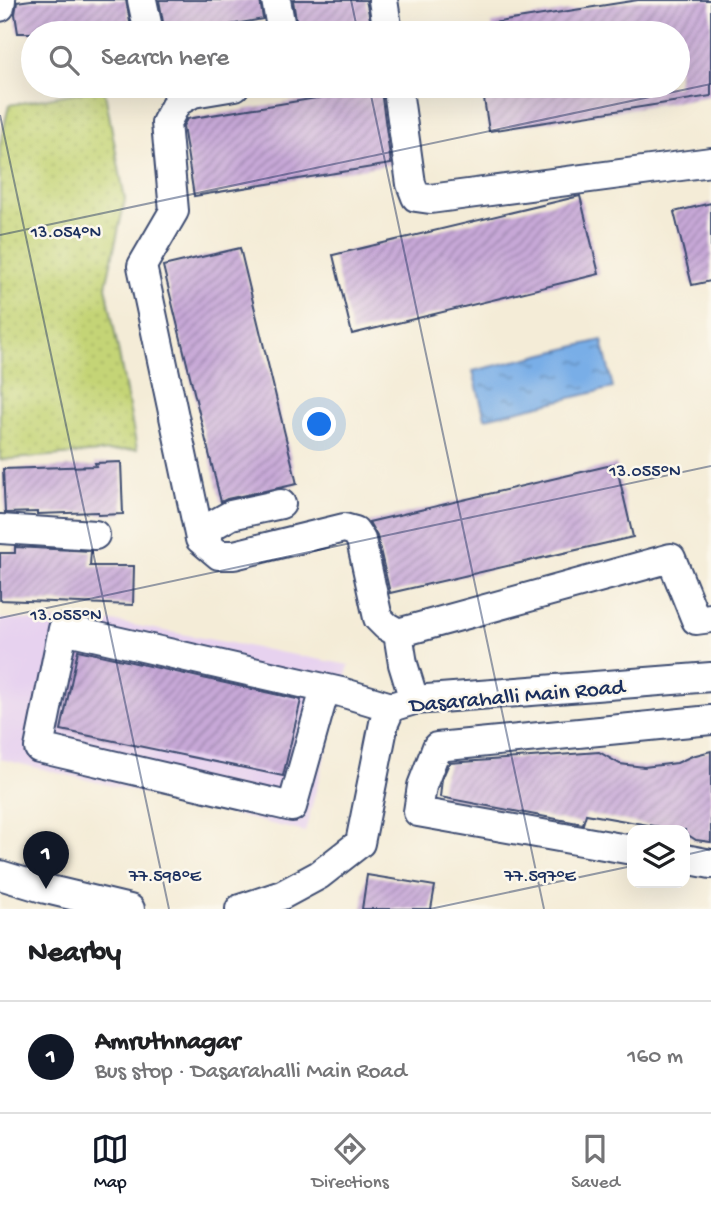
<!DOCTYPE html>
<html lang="en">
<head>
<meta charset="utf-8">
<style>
	:root { --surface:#fff; --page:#f6f6f6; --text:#202124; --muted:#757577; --line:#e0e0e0; --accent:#111827 }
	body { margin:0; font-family:"Gochi Hand",sans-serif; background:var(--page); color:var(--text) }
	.controls { position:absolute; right:21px; bottom:21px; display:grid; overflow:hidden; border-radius:14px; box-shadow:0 7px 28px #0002 }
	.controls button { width:63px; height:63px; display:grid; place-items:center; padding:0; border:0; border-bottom:2px solid var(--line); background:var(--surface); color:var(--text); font:35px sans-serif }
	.you { position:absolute; left:320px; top:425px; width:24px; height:24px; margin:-18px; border:5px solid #fff; border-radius:50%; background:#1a73e8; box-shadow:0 0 0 10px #1a73e833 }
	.badge { display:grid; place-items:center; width:46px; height:46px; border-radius:50%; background:var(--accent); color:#fff; font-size:23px; font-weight:700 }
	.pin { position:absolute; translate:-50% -58px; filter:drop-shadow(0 2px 4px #0008) }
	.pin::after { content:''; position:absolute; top:37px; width:24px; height:21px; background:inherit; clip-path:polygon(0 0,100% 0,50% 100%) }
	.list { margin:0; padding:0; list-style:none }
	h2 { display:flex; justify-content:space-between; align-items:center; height:91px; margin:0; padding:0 28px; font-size:30px }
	h2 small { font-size:23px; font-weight:400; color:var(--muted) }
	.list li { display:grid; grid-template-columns:46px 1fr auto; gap:21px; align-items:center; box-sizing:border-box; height:112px; padding:0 28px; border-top:2px solid var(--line) }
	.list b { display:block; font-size:26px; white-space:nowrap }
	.list p { margin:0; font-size:23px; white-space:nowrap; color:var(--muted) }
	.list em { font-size:23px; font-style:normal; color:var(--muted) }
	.icon { flex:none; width:38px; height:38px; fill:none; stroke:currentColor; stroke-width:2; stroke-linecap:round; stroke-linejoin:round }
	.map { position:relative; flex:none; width:711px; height:909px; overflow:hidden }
	.search { position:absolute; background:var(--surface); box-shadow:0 7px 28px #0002; left:21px; right:21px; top:21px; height:77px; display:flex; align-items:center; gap:18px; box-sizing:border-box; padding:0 24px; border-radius:38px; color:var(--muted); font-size:26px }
	.sheet { height:203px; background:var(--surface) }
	nav { display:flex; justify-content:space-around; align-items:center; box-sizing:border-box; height:98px; border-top:2px solid var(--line); background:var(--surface); font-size:19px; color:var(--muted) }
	nav a { display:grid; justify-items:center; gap:4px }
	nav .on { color:var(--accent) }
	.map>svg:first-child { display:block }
</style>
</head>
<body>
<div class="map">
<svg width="711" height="909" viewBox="0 0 711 909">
	<defs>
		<pattern id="grass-dots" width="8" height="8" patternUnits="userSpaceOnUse" patternTransform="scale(1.75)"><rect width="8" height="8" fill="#c4d476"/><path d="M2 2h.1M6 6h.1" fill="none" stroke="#a8b668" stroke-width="1.8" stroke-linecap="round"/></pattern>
		<pattern id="water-ripples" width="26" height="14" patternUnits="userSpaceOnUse" patternTransform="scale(1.75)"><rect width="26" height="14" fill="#79aee7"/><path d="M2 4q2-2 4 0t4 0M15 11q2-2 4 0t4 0" fill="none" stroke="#628ebe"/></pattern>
		<pattern id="building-hatch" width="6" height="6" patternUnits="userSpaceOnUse" patternTransform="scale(1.75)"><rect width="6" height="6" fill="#c7a8d7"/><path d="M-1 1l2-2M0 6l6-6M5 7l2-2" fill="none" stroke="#a189b2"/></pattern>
	</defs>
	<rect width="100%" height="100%" fill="#fbf7ec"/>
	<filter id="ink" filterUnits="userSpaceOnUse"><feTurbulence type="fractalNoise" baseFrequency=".0143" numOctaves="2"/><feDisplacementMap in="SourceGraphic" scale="14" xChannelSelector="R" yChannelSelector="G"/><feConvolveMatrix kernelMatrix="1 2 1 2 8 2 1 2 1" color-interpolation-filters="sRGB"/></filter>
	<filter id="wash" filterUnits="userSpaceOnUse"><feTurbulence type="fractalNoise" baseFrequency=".00686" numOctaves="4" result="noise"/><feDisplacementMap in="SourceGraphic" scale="28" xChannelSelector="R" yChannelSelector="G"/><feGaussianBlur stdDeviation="1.57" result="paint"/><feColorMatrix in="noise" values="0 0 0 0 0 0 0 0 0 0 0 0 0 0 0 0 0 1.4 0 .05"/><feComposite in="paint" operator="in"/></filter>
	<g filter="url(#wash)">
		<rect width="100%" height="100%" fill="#f4ecd7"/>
		<path fill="#e7d2ef" d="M0 619 116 622 349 665 305 832 0 759Z"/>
		<path fill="url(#grass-dots)" stroke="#70826a" stroke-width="2" d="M104 88 125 200 106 286 137 449 0 460V145L9 105Z"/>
		<path fill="url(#water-ripples)" stroke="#4a6ea2" stroke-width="2" d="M602 340 613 388 485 418 473 371Z"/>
		<g id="blocks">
			<path fill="url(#building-hatch)" d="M31 0H126L132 33H18L15 14 17 2Z
				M159 0H260L263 19 213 28 214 33H165Z
				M293 0H366L373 33H298Z
				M638 0H711V96L489 131 482 86H678V33H493L492 23Z
				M378 88 382 98 391 164 194 196 183 126 187 119Z
				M580 196 599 274 352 334 333 255Z
				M711 203V281L692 285 674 212Z
				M240 248 297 484 227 499 221 502 163 266Z
				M121 462 123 514 98 515V512L37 514V512L5 513 3 469 96 466 95 463Z
				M616 464 633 537 390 593 377 536 369 522Z
				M15 547 91 551 90 566H134L133 605 0 600V553H15Z
				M78 650 301 700 283 776 61 730Z
				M711 751V842L696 840 685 833V830H676L586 814 583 824 440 797 442 779 449 763 599 752 620 764 644 767 677 763 692 756Z
				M367 875 435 886 431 909H362Z"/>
		</g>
	</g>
	<g filter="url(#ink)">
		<use href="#blocks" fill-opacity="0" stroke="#3c4b70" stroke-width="2"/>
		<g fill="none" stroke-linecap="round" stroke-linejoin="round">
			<g stroke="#3c4b70" stroke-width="32">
				<path id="minor" d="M142 0 149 33
					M276 0 282 33
					M383 0 387 26
					M0 7 1 0
					M235 86 193 93 177 102 166 123 174 211 142 266 200 539 219 555H234L344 528 355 531 361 540 378 618 386 626 398 633 671 558 696 620 711 618
					M394 86 398 90 411 184 416 197 430 199 711 162
					M0 529 95 535
					M200 539 215 524 231 515 281 504
					M398 633 403 664 414 700
					M325 689 292 807 39 748 63 629 341 692 391 707
					M632 850 418 812 422 786 437 747 711 720
					M685 859 711 864
					M0 875 46 889 130 909
					M240 909 282 895 319 875 360 843 384 723 391 707 414 700 711 677"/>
			</g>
			<use href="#minor" stroke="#fff" stroke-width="28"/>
		</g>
	</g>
	<path fill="none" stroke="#1b2f5e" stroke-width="2" stroke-opacity="0.45" d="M351 0 358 33M369 86 544 909M0 115 169 909M0 235 711 84M0 618 711 466M685 855 711 849M430 909 632 866"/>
	<g text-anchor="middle" stroke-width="5" stroke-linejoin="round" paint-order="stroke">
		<g font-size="23" fill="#1b2f5e" stroke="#fbf7ec">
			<text transform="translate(517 694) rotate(-5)" y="8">Dasarahalli Main Road</text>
		</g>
	</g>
	<g font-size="18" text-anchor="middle" fill="#1b2f5e" stroke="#fbf7ec" stroke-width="5" stroke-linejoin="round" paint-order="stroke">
		<text x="66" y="237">13.054°N</text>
		<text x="645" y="476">13.055°N</text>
		<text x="66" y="620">13.055°N</text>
		<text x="165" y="881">77.598°E</text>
		<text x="540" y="881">77.597°E</text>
	</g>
</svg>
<div class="controls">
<button><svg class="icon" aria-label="layers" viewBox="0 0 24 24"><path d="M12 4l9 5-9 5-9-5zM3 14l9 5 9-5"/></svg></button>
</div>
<div class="you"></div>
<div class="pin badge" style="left:46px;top:889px">1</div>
<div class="search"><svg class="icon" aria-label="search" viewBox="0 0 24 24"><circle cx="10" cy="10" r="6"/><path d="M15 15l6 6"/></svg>Search here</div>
</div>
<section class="sheet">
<h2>Nearby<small></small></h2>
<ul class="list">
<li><span class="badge">1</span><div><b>Amruthnagar</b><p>Bus stop · Dasarahalli Main Road</p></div><em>160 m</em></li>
</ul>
</section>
<nav>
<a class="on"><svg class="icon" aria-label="map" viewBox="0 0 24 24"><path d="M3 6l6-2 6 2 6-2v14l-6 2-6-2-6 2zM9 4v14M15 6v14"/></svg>Map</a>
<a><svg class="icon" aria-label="directions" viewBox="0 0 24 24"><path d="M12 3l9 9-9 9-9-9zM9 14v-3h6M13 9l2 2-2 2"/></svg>Directions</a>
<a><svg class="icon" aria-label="saved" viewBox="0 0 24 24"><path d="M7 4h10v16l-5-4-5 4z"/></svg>Saved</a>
</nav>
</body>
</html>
